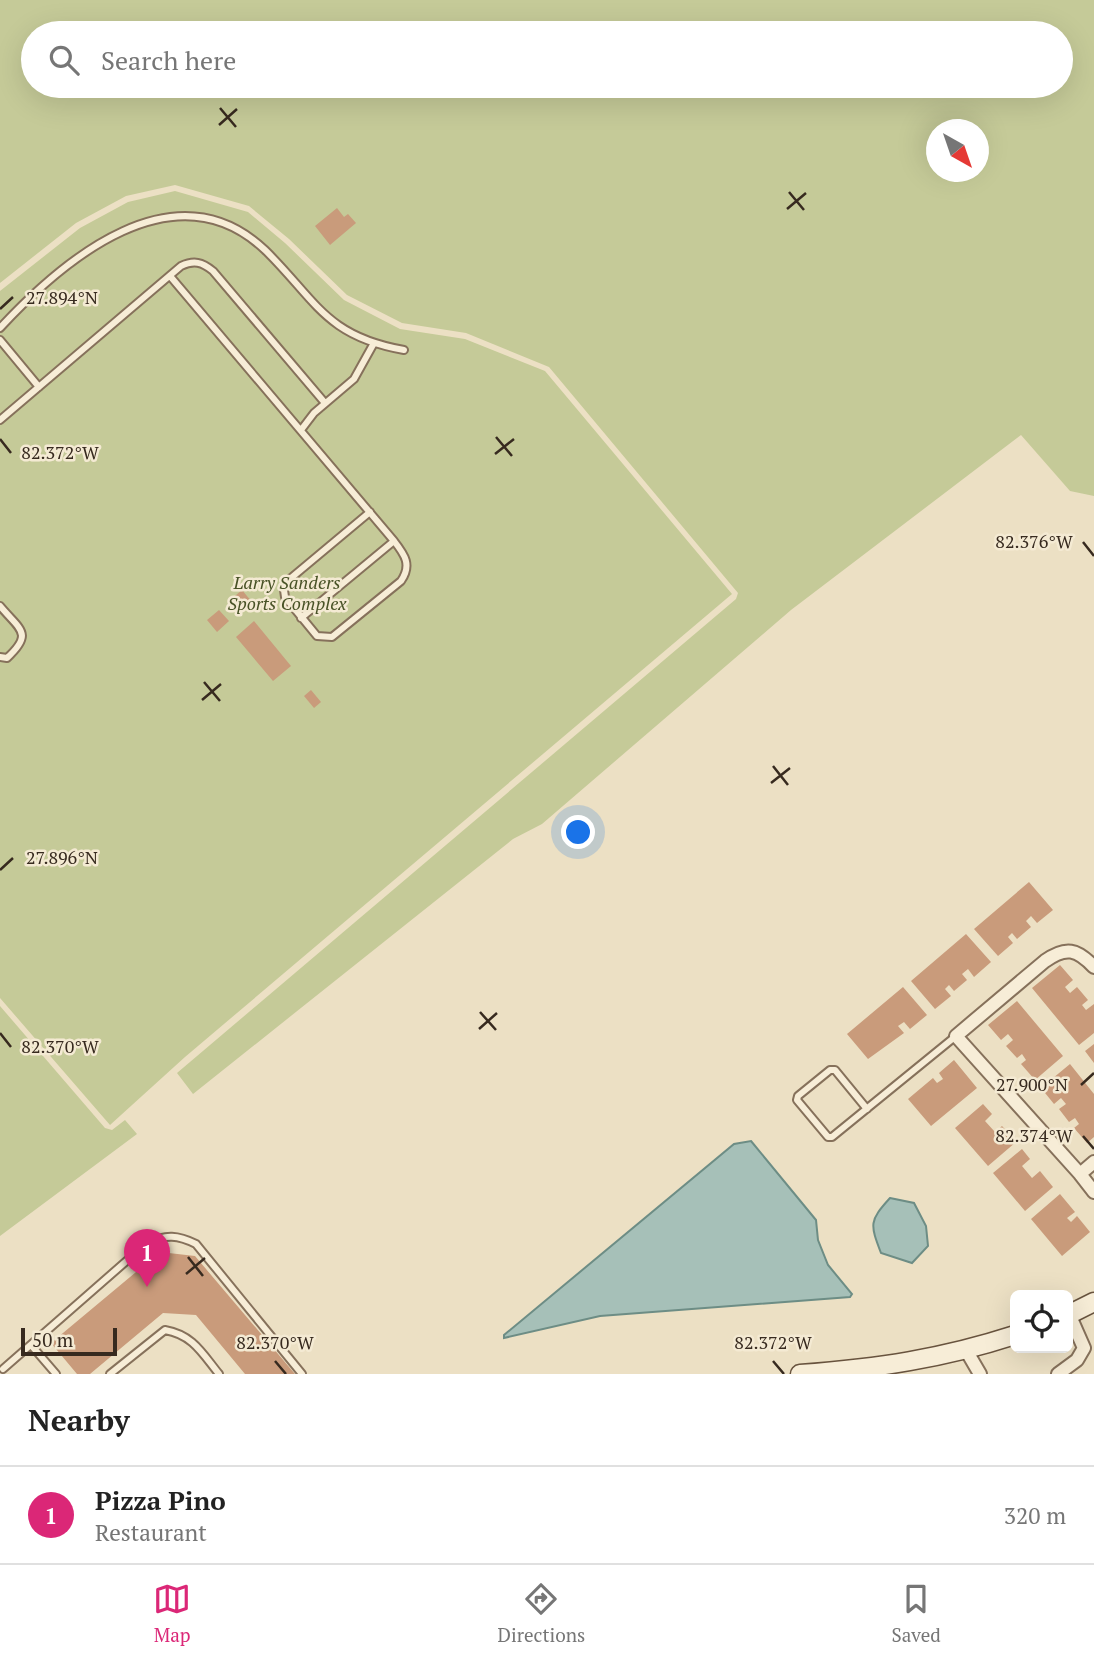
<!DOCTYPE html>
<html lang="en">
<head>
<meta charset="utf-8">
<style>
	:root { --surface:#fff; --page:#f2f2f2; --text:#222; --muted:#767676; --line:#e0e0e0; --accent:#db2777 }
	body { margin:0; font-family:"PT Serif",serif; background:var(--page); color:var(--text) }
	.controls { position:absolute; right:21px; bottom:21px; display:grid; overflow:hidden; border-radius:10px; box-shadow:0 7px 28px #0002 }
	.controls button { width:63px; height:63px; display:grid; place-items:center; padding:0; border:0; border-bottom:2px solid var(--line); background:var(--surface); color:var(--text); font:35px sans-serif }
	.compass { position:absolute; left:926px; top:119px; width:63px; height:63px; border-radius:50%; background:var(--surface); box-shadow:0 7px 28px #0002; rotate:140deg }
	.scale { position:absolute; left:21px; bottom:18px; width:96px; box-sizing:border-box; padding-left:7px; border:4px solid #372a1f; border-top:0; font-size:19px; line-height:24px; white-space:nowrap; color:#372a1f; -webkit-text-stroke:5px #f4ead3; paint-order:stroke }
	.you { position:absolute; left:579px; top:833px; width:24px; height:24px; margin:-18px; border:5px solid #fff; border-radius:50%; background:#1a73e8; box-shadow:0 0 0 10px #1a73e833 }
	.badge { display:grid; place-items:center; width:46px; height:46px; border-radius:50%; background:var(--accent); color:#fff; font-size:23px; font-weight:700 }
	.pin { position:absolute; translate:-50% -58px; filter:drop-shadow(0 2px 4px #0008) }
	.pin::after { content:''; position:absolute; top:37px; width:24px; height:21px; background:inherit; clip-path:polygon(0 0,100% 0,50% 100%) }
	.list { margin:0; padding:0; list-style:none }
	h2 { display:flex; justify-content:space-between; align-items:center; height:91px; margin:0; padding:0 28px; font-size:30px }
	h2 small { font-size:23px; font-weight:400; color:var(--muted) }
	.list li { display:grid; grid-template-columns:46px 1fr auto; gap:21px; align-items:center; box-sizing:border-box; height:98px; padding:0 28px; border-top:2px solid var(--line) }
	.list b { display:block; font-size:26px; white-space:nowrap }
	.list p { margin:0; font-size:23px; white-space:nowrap; color:var(--muted) }
	.list em { font-size:23px; font-style:normal; color:var(--muted) }
	.icon { flex:none; width:38px; height:38px; fill:none; stroke:currentColor; stroke-width:2; stroke-linecap:round; stroke-linejoin:round }
	.map { position:relative; flex:none; width:1094px; height:1374px; overflow:hidden }
	.search { position:absolute; background:var(--surface); box-shadow:0 7px 28px #0002; left:21px; right:21px; top:21px; height:77px; display:flex; align-items:center; gap:18px; box-sizing:border-box; padding:0 24px; border-radius:38px; color:var(--muted); font-size:26px }
	.sheet { height:189px; background:var(--surface) }
	nav { display:flex; justify-content:space-around; align-items:center; box-sizing:border-box; height:98px; border-top:2px solid var(--line); background:var(--surface); font-size:19px; color:var(--muted) }
	nav a { display:grid; justify-items:center; gap:4px }
	nav .on { color:var(--accent) }
	.map>svg:first-child { display:block }
</style>
</head>
<body>
<div class="map">
<svg width="1094" height="1374" viewBox="0 0 1094 1374">
	<rect width="100%" height="100%" fill="#ece0c4"/>
	<path fill="#c5ca98" fill-rule="evenodd" d="M0 0H1094V496L1070 491 1021 435 791 610 542 824 513 839 193 1094 177 1073 736 599 738 593 549 367 466 333 402 323 347 295 289 239 249 206 175 185 126 196 76 223 0 283ZM33 33H1061V86H33ZM936 130H978V172H936Z
		M175 191 248 212 285 243 344 300 400 329 465 339 545 371 732 594 185 1057 110 1125 0 998V291L80 228 128 202Z
		M0 1006 105 1128 112 1130 125 1120 137 1134 0 1236Z"/>
	<path fill="#a6c0b8" stroke="#6d8d85" stroke-width="2" d="M751 1141 816 1220 818 1240 828 1265 852 1294 850 1297 600 1316 504 1338V1335L734 1144Z
		M890 1198 914 1203 926 1226 928 1246 912 1263 881 1253C870 1224 869 1221 890 1198Z"/>
	<path fill="#c99b7b" d="M337 208 344 217 348 214 356 223 330 245 315 226Z
		M242 590 252 602 241 612 230 600Z
		M219 610 229 621 217 632 207 620Z
		M254 621 291 666 273 681 236 637Z
		M311 690 321 702 314 708 304 696Z
		M1029 882 1053 910 1037 923 1031 916 1026 921 1031 927 1017 939 1012 933 1008 937 1013 943 998 956 974 929Z
		M966 934 991 962 974 977 968 969 962 974 967 980 954 991 949 985 945 989 951 996 935 1009 911 981Z
		M1060 965 1073 980 1065 987 1070 993 1077 987 1088 1000 1082 1005 1086 1010 1094 1004V1033L1079 1045 1032 988Z
		M903 987 927 1015 910 1029 904 1022 898 1026 904 1033 868 1059 847 1034Z
		M1017 1001 1063 1056 1035 1080 1021 1064 1026 1060 1022 1054 1017 1058 1006 1046 1013 1040 1008 1034 1001 1040 988 1025Z
		M1094 1044V1063L1085 1051Z
		M954 1060 977 1088 931 1126 908 1099 933 1078 937 1083 943 1079 939 1073Z
		M1070 1064 1094 1094V1137L1087 1143 1074 1128 1079 1124 1075 1118 1069 1122 1059 1109 1066 1104 1061 1098 1054 1104 1041 1088Z
		M983 1104 992 1114 985 1121 995 1132 1002 1126 1016 1142 988 1166 955 1128Z
		M1022 1149 1030 1159 1022 1166 1032 1178 1040 1171 1053 1187 1025 1211 993 1173Z
		M1060 1194 1075 1212 1067 1218 1071 1222 1077 1216 1090 1232 1062 1256 1031 1219Z
		M160 1252 195 1256 295 1374H245L196 1315 163 1313 90 1374H77L51 1343Z"/>
	<g fill="none" stroke-linecap="round" stroke-linejoin="round">
		<g stroke="#86715b" stroke-width="10">
			<path id="service" d="M170 276 394 541C405 555 412 565 401 581L332 637 317 636 285 597 284 590 291 578 370 512
				M0 328C64 259 175 165 265 250 316 300 325 336 404 350
				M0 340 39 387
				M0 420 181 266C194 260 202 262 213 271L325 403
				M301 430 314 413 354 379 374 343
				M0 606C20 630 34 633 7 658L0 657
				M301 618 394 541
				M867 1109 835 1070H830L798 1096 797 1100 828 1137H832L956 1036
				M31 1345 56 1374
				M3 1369 147 1243C166 1234 178 1235 196 1244L302 1374
				M110 1374 165 1330C193 1335 202 1353 219 1374"/>
		</g>
		<g stroke="#86715b" stroke-width="16">
			<path id="minor" d="M1094 967C1077 949 1066 946 1045 961L956 1036 1080 1174 1094 1162
				M1080 1174 1094 1192
				M966 1350 980 1374
				M1058 1374 1077 1360 1084 1348 1069 1314"/>
		</g>
		<g stroke="#68533e" stroke-width="21">
			<path id="secondary" d="M1068 1315 1094 1302
				M800 1374C878 1368 941 1359 1015 1335"/>
		</g>
		<use href="#service" stroke="#f7edd7" stroke-width="6"/>
		<use href="#minor" stroke="#f7edd7" stroke-width="12"/>
		<use href="#secondary" stroke="#f7edd7" stroke-width="18"/>
	</g>
	<path fill="none" stroke="#372a1f" stroke-width="2.5" d="M220 108 236 127M219 125 237 109M789 192 804 210M787 209 806 193M0 309 13 297M496 437 512 456M0 439 11 453M495 454 514 439M1083 542 1094 556M204 682 220 701M202 700 221 684M773 766 788 785M771 783 790 768M0 870 13 858M480 1012 496 1030M479 1029 497 1013M0 1033 11 1047M1081 1085 1094 1073M1083 1136 1094 1149M188 1257 203 1276M186 1274 205 1258M275 1361 286 1374M773 1361 784 1374"/>
	<g text-anchor="middle" stroke-width="5" stroke-linejoin="round" paint-order="stroke">
		<g font-size="18" font-style="italic" fill="#485226" stroke="#f4ead3">
			<text x="287" y="589">Larry Sanders<tspan x="287" dy="21">Sports Complex</tspan></text>
		</g>
	</g>
	<g font-size="18" text-anchor="middle" fill="#372a1f" stroke="#f4ead3" stroke-width="5" stroke-linejoin="round" paint-order="stroke">
		<text x="62" y="304">27.894°N</text>
		<text x="60" y="459">82.372°W</text>
		<text x="1034" y="548">82.376°W</text>
		<text x="62" y="864">27.896°N</text>
		<text x="60" y="1053">82.370°W</text>
		<text x="1032" y="1091">27.900°N</text>
		<text x="1034" y="1142">82.374°W</text>
		<text x="275" y="1349">82.370°W</text>
		<text x="773" y="1349">82.372°W</text>
	</g>
</svg>
<div class="controls">
<button><svg class="icon" aria-label="locate" viewBox="0 0 24 24"><circle cx="12" cy="12" r="6"/><path d="M12 2v4M12 18v4M2 12h4M18 12h4"/></svg></button>
</div>
<svg class="compass" viewBox="-18 -18 36 36"><path d="M0-13l5 13h-10z" fill="#e53935"/><path d="M0 13l5-13h-10z" fill="#767676"/></svg>
<div class="scale">50 m</div>
<div class="you"></div>
<div class="pin badge" style="left:147px;top:1287px">1</div>
<div class="search"><svg class="icon" aria-label="search" viewBox="0 0 24 24"><circle cx="10" cy="10" r="6"/><path d="M15 15l6 6"/></svg>Search here</div>
</div>
<section class="sheet">
<h2>Nearby<small></small></h2>
<ul class="list">
<li><span class="badge">1</span><div><b>Pizza Pino</b><p>Restaurant</p></div><em>320 m</em></li>
</ul>
</section>
<nav>
<a class="on"><svg class="icon" aria-label="map" viewBox="0 0 24 24"><path d="M3 6l6-2 6 2 6-2v14l-6 2-6-2-6 2zM9 4v14M15 6v14"/></svg>Map</a>
<a><svg class="icon" aria-label="directions" viewBox="0 0 24 24"><path d="M12 3l9 9-9 9-9-9zM9 14v-3h6M13 9l2 2-2 2"/></svg>Directions</a>
<a><svg class="icon" aria-label="saved" viewBox="0 0 24 24"><path d="M7 4h10v16l-5-4-5 4z"/></svg>Saved</a>
</nav>
</body>
</html>
